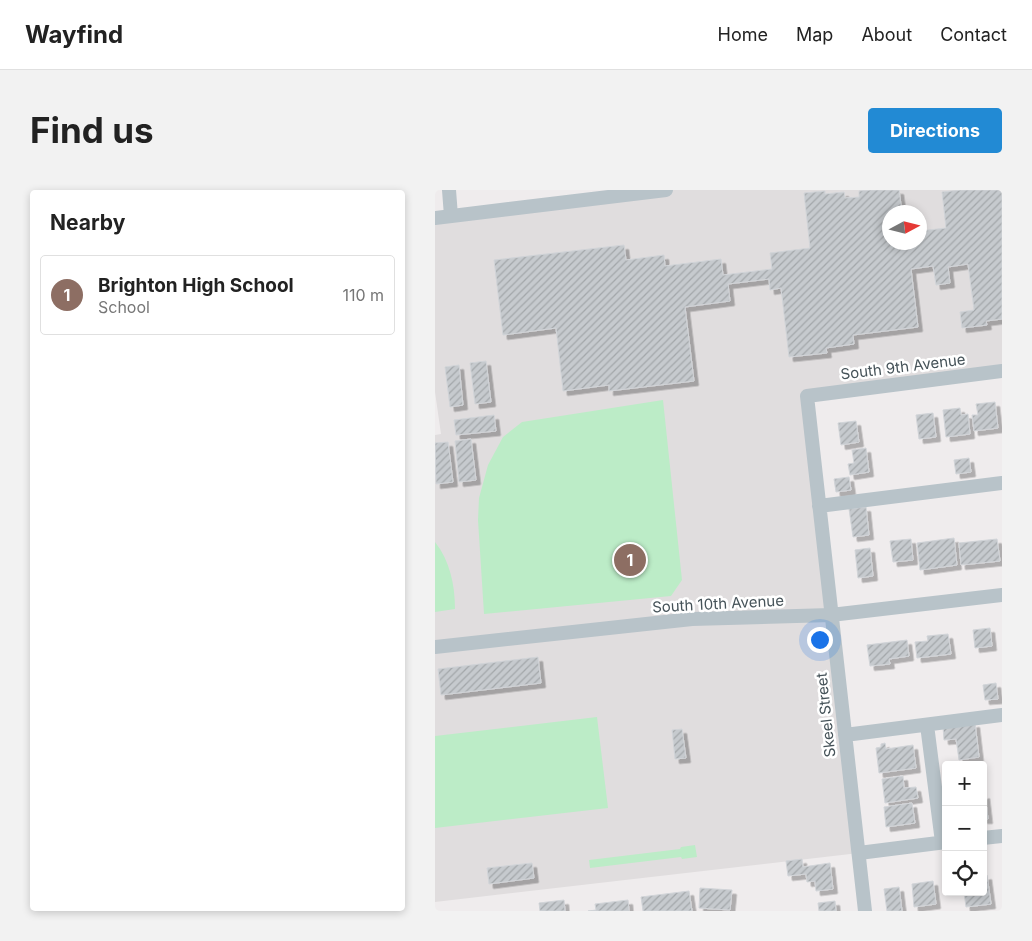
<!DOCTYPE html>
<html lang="en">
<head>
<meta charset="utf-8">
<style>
	:root { --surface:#fff; --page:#f2f2f2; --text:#222; --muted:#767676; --line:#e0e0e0; --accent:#228ad4 }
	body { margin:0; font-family:Inter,sans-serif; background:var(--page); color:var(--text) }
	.controls { position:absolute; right:15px; bottom:15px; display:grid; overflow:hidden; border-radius:5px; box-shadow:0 2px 8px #0003 }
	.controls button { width:45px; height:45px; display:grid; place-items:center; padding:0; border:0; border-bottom:1px solid var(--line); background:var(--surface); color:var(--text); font:25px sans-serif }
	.compass { position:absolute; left:447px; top:15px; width:45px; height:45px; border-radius:50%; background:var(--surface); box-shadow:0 2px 8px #0003; rotate:83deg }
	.you { position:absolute; left:384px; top:449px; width:18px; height:18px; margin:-12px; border:4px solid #fff; border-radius:50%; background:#1a73e8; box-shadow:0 0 0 8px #1a73e833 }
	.badge { display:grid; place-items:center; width:32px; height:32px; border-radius:50%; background:var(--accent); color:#fff; font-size:16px; font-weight:700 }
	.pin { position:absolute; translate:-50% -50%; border:2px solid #fff; box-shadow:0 1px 5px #0006 }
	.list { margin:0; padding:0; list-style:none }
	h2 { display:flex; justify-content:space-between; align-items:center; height:65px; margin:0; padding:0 20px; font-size:21px }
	h2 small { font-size:16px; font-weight:400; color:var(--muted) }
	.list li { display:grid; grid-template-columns:32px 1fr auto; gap:15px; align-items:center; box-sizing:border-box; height:80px; margin:0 10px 10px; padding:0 10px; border:1px solid var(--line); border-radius:5px }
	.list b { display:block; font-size:19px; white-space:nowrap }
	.list p { margin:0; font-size:16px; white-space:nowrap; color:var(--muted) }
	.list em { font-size:16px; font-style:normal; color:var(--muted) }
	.icon { flex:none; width:28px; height:28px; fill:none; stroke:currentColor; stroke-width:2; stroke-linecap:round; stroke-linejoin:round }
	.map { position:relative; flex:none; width:567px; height:721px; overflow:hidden; border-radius:5px }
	header { display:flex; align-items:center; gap:30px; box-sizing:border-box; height:70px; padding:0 25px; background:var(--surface); border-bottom:1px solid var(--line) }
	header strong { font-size:24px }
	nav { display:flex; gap:28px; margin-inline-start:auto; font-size:18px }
	.intro { display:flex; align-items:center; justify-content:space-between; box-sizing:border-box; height:120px; padding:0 30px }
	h1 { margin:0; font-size:35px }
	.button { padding:12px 22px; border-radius:5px; background:var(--accent); color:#fff; font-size:18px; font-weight:700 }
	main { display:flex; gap:30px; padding:0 30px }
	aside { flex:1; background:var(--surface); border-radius:5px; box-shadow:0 2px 8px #0003 }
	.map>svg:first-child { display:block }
</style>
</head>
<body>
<header>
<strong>Wayfind</strong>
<nav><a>Home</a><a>Map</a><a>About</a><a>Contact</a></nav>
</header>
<div class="intro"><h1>Find us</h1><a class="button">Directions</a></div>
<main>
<aside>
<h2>Nearby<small></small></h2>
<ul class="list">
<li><span class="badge" style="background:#8d6e63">1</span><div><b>Brighton High School</b><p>School</p></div><em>110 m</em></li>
</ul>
</aside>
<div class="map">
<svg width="567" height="721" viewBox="0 0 567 721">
	<defs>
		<pattern id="building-hatch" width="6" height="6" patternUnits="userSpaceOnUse" patternTransform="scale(1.25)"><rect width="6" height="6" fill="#c6cace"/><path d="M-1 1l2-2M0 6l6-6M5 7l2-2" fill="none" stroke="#a3a7aa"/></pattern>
		<filter id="shadow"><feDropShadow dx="4.5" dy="4.5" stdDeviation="0" flood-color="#0004"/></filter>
	</defs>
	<rect width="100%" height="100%" fill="#efeced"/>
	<path fill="#e0ddde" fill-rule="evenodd" d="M231 0H567V181L373 206 424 663 0 712V245L6 244 0 202V28ZM454 22H484V52H454Z"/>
	<path fill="#bcecc7" d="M228 210 247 390 236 406 49 424 43 330 44 308 53 275 68 247 87 232Z
		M0 352C15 371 20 395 20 419L0 422Z
		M162 527 173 618 0 638V546Z
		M260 655 262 667 247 669 246 667 155 678 154 670 245 659 246 657Z"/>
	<path fill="url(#building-hatch)" stroke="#d1d4d8" filter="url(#shadow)" d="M436 0H464L467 22H454V52H484V41L511 38 507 2 526 0H567V129L551 131 552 135 527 138 525 122 539 120 533 74 513 77 515 93 501 95 498 76 476 79 483 137 418 145 419 154 391 158 392 163 354 167 346 98 335 100 334 89 293 94 295 111 250 117 259 191 174 201V195L128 201 121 138 68 145 59 70 189 55 191 70 229 65 230 76 286 69 288 85 337 79 335 63 375 58 369 3 390 1V4L409 2 410 8 424 7V1Z
		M51 171 56 212 40 214 35 173Z
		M24 175 28 215 15 217 10 177Z
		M560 212 563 238 539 241 537 225H543L541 214Z
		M525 218 526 225 533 224 535 244 511 247 508 220Z
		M498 223 501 247 484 249 481 225Z
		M59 225 61 241 21 245 19 230Z
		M421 231 424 252 406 255 403 233Z
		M36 249 41 290 24 292 20 251Z
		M13 252 18 292 1 294 0 253Z
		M431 258 434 282 415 285 413 274 419 273 417 260Z
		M534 268 536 282 521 284 519 270Z
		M414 287 416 300 401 302 399 289Z
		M431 317 434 345 418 347 414 319Z
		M519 348 522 375 485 380 482 353Z
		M476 349 478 370 458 372 455 351Z
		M562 349 565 371 526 375 524 353Z
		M435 358 438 386 423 388 420 360Z
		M555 438 557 456 540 458 538 440Z
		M513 444 516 464 482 468 480 452 493 451 492 446Z
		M472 450 474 466 454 469 455 474 435 476 432 455Z
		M103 467 106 493 6 505 3 479Z
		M561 493 563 509 550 510 548 495Z
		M540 533 544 567 524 570 521 549 509 550 508 537Z
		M247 539 251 568 240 569 237 540Z
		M450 553 451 559 478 555 481 578 444 583 441 558 446 557V554Z
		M468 586 469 598 481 597 483 608 450 613 447 589Z
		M550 604 553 629H548V605Z
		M477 613 480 633 451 637 449 617Z
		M367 669 368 677 395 673 398 699 381 701 380 691 372 692 371 684 353 686 351 671Z
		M97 673 99 688 54 694 52 678Z
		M552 685 556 714 531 717 529 702H548V686Z
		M498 691 501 714 479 717 477 694Z
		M464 697 467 721H452L449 699Z
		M265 698 297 700 295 720 264 718Z
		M254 701 257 721H208L206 707Z
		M129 710 130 721H105L104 713Z
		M193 710 194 721H153L161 720 160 714Z
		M400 711 401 721H384L383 713Z"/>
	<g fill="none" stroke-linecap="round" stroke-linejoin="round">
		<path stroke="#b8c3c9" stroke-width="14" d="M14 0 16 26
			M0 28 231 0
			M384 316 567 293
			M0 457 257 429 396 425 567 405
			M492 535 507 652
			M410 545 567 525
			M548 648 567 646
			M424 663 511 652
			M430 721 372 206 567 181"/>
	</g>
	<g text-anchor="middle" stroke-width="5" stroke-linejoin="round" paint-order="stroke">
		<g font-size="15" fill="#465359" stroke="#fff">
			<text transform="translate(468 177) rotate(-7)" y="5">South 9th Avenue</text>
			<text transform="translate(283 414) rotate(-3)" y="5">South 10th Avenue</text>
			<text transform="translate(391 525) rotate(-96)" y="5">Skeel Street</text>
		</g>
	</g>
</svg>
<div class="controls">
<button>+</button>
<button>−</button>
<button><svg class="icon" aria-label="locate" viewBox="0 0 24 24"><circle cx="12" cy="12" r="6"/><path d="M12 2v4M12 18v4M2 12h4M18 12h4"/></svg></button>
</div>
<svg class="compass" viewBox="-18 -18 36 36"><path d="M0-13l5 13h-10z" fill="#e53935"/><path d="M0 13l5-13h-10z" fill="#767676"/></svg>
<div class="you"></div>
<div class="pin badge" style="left:195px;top:370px;background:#8d6e63">1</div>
</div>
</main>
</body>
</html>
